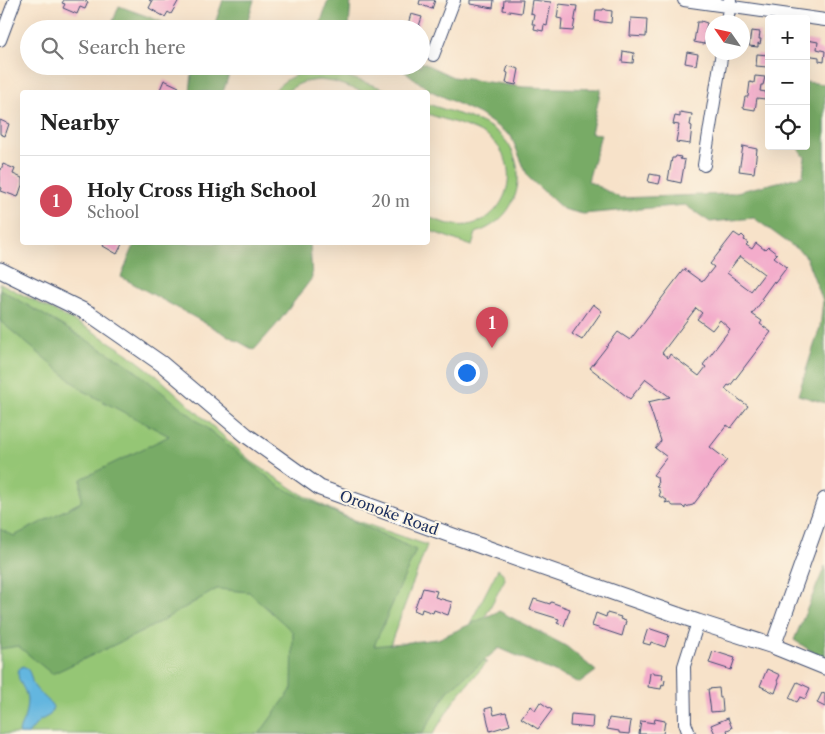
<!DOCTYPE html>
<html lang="en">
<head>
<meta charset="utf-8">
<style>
	:root { --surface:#fff; --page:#f2f2f2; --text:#222; --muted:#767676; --line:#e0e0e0; --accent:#d1495b }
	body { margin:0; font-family:"Libre Caslon Text",serif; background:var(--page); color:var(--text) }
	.controls { position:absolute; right:15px; top:15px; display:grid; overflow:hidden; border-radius:5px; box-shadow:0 5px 20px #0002 }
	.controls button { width:45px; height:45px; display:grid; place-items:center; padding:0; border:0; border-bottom:1px solid var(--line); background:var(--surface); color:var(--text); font:25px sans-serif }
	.compass { position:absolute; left:705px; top:15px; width:45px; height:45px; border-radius:50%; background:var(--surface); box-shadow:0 5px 20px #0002; rotate:304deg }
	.you { position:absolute; left:466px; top:372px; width:18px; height:18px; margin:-12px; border:4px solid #fff; border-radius:50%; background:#1a73e8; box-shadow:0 0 0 8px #1a73e833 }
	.badge { display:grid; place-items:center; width:32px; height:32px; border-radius:50%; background:var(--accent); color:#fff; font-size:16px; font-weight:700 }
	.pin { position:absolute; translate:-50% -41px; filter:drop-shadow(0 1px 2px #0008) }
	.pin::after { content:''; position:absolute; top:26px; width:18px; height:15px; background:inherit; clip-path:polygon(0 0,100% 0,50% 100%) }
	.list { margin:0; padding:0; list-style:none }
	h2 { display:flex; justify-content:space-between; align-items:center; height:65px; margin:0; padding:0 20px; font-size:21px }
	h2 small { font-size:16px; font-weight:400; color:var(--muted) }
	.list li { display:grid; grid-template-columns:32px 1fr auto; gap:15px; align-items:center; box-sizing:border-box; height:90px; padding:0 20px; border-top:1px solid var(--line) }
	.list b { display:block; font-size:19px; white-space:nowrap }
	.list p { margin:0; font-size:16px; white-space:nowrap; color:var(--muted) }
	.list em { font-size:16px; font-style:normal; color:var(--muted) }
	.icon { flex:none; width:28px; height:28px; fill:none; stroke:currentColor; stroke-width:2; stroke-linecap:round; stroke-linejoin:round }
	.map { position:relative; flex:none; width:825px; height:734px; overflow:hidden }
	.search { position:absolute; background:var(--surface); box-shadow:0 5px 20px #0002; left:20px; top:20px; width:410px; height:55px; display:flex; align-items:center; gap:12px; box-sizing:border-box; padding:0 18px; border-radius:28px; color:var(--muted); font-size:19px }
	.panel { position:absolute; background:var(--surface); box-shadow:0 5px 20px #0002; left:20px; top:90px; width:410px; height:155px; border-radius:5px }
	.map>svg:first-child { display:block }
</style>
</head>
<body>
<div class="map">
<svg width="825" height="734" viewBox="0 0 825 734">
	<rect width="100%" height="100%" fill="#fcf5e5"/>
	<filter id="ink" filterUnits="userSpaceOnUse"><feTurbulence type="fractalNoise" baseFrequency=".02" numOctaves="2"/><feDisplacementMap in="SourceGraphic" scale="10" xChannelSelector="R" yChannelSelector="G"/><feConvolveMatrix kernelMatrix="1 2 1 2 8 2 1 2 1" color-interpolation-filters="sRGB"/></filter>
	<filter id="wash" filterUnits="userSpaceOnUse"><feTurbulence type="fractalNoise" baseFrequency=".0096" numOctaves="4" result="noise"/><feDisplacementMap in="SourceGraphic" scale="20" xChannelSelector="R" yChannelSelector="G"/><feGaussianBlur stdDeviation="1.12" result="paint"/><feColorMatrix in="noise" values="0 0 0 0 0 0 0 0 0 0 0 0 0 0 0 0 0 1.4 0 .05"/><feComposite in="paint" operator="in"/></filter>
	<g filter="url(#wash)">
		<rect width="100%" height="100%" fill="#f7e2c9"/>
		<path fill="#95c675" stroke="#587a6a" d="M319 70 337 73 393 92H364L334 82 319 80 304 82 297 85 285 92H273C285 78 300 71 319 70Z
			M428 104C447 111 481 119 496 131 524 153 526 196 499 220 492 226 484 230 476 233L472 246 428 230V217C441 222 454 227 468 225 507 218 522 169 494 142 480 128 447 121 428 114Z
			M0 283 89 329 127 353 157 376 252 462 298 492 330 509 351 519 427 545 390 645 445 672 498 569C502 572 504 574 505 579L468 649 487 662 455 699 433 734H0Z"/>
		<path fill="#78ab66" stroke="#4a6d62" d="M223 0H254L245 29H213Z
			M328 0H351L349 27 352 29H323L321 22Z
			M119 6 182 29H110Z
			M421 62 453 77 523 87 601 89 591 133 601 134 588 181 620 198 728 194 803 176 805 157 796 146H806V82L825 84V403L798 395 820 327 823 301 805 255 754 218 710 222 685 205 583 214 563 209 528 177 511 136 479 114 429 90 407 73 392 66H421Z
			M168 66H232L223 92H190L192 74Z
			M135 243H310L312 278 278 323 254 350 121 277Z
			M0 289 127 364 280 487 416 550 374 646 438 639 499 611 566 646 596 671 580 683 499 648 448 691 422 734H259L292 689 293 632 249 592 217 589 144 631 52 674 18 646 0 649V529L14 536 81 502V479L169 436 85 392 0 321Z
			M825 566V660L794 640Z"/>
		<path fill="#64b6df" stroke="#40729e" d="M23 666C32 670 30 679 34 686 39 694 48 698 53 707L50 715 39 721 28 734H19C19 728 22 724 24 719 26 713 27 705 27 699 26 687 15 681 19 669Z"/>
		<g id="blocks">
			<path fill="#f3accb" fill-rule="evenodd" d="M64 0H83L88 2 85 9 80 7 77 14 63 8 65 4 62 3Z
				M149 0H179L171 14 168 12 165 17 149 8 152 2Z
				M420 0H435L432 9 419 4Z
				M470 0H494L493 8 470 4Z
				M504 0H523L521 13 503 10Z
				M532 0 551 2 547 26 544 25 543 31 534 29 535 24H532L534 14 530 13Z
				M559 4 577 6 573 31 561 30 562 19 557 18Z
				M603 9H605L606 10 612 11 611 23 595 21 596 10H603Z
				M411 14 422 17 418 29H402L403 26 407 27Z
				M631 18 647 19 646 37 630 36Z
				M701 21 707 23 705 34 710 35 708 41H705L704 44 694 42 697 22H701Z
				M751 31 760 32 759 39H761L760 44 758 43V47L749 46Z
				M807 40 818 42 817 49 825 51 824 62 819 61V57L806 55V41Z
				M623 51 634 53 633 63 622 62Z
				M687 52 698 54 696 65 685 63Z
				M757 54 768 55 767 67 756 66Z
				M508 66 519 69 516 85 506 83 508 73 506 72Z
				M755 76 765 77 763 85H761L760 91 766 92 765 99 757 98 755 110 743 108 745 97H748L750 82 754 83Z
				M164 80 179 87 177 92H159Z
				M680 112 692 114 690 125 692 126 690 144 676 142 679 125 673 124 675 116 680 117Z
				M0 120 9 124 5 136 0 134Z
				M743 146 757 149 754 173 739 171Z
				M676 156 681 157 680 159 685 160 681 183 668 180 672 158H675Z
				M3 164 15 169 13 174 22 178V185L18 197 1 191 2 188 0 187V170H1Z
				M650 174 661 176 659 184 648 182Z
				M734 233 740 237 742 235 745 238 744 240 748 243 746 245 752 249 756 243 765 250 768 247 777 254 774 257 787 267 775 283 774 281 761 299 763 300 752 314 762 321 760 324 771 332 730 386 728 385 725 389 748 406 731 428 727 425 710 447 727 460 693 505 685 507V509L682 506H673L668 502 665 503 667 500 659 496 660 494 658 487H656L658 485 657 477 653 475 667 457 655 448 661 441 648 402 670 397 646 379 630 399 590 368 618 332 630 340 684 269 702 282 714 267 710 264ZM740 256 764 274 751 291 727 273ZM696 308 702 313 697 319 712 330 720 320 730 329 703 365 706 367 699 376 670 354 668 358 662 353Z
				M105 242H123L117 254 103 246Z
				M593 304 602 311 582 340 572 334Z
				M423 588 437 591 435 597 452 602 448 615 434 610 433 613 422 609 421 613 414 610 419 596 420 597Z
				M534 599 550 604 551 602 570 609 564 626 557 623 559 619 530 610Z
				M596 613 606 617 607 613 621 617 620 619 626 621 622 636 592 626Z
				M648 628 669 635 665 647 651 642 650 645 643 643Z
				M713 651 735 658 731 670 709 663Z
				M767 669 780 675 777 681 779 682 775 693 760 686Z
				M652 672H654V673L663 674 662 679 665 680 664 685 662 684 661 689 648 687 650 673Z
				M797 682 810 688 805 699 800 697 797 702 789 698Z
				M719 688 720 698H722L723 711 711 712 708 689Z
				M822 693 825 694V707L817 703Z
				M540 702 552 710 538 729 521 718 530 706 535 710Z
				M492 707 494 715 506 712 510 725 490 731 485 709Z
				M571 714 593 716 592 728 570 726Z
				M609 718 631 721 629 734 619 733V731L607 729Z
				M728 718 732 728 727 730 728 733 715 734 711 725Z
				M655 719 665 721 663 734H639L641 721 654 723Z"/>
		</g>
	</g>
	<g filter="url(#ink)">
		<use href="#blocks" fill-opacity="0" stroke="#3c4a6e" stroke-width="1"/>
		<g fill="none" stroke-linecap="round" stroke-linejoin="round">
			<g stroke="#3c4a6e" stroke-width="14">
				<path id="minor" d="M684 0 825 20
					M727 22 730 0
					M0 40 15 0
					M433 55 454 0
					M704 165 722 52
					M689 734 685 723 684 666 698 622"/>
			</g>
			<g stroke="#3c4a6e" stroke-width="17">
				<path id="tertiary" d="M0 270 90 314 162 364 246 435 320 488 495 551 698 622 773 646 825 667
					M773 646 825 500"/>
			</g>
			<use href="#minor" stroke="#fff" stroke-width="12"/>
			<use href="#tertiary" stroke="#fff" stroke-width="15"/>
		</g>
	</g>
	<g text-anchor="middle" stroke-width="4" stroke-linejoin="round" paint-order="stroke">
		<g font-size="15" fill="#1b2f5e" stroke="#fcf5e5">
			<text transform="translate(389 513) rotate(20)" y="5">Oronoke Road</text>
		</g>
	</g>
</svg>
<div class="controls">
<button>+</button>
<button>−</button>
<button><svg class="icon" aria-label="locate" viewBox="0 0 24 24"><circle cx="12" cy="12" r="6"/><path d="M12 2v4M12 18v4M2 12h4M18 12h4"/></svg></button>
</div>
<svg class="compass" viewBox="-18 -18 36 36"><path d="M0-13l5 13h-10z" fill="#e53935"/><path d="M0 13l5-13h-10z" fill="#767676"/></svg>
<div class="you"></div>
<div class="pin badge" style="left:492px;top:348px">1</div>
<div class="search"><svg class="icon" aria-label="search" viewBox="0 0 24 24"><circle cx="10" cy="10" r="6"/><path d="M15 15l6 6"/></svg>Search here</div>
<section class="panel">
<h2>Nearby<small></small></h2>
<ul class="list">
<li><span class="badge">1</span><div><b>Holy Cross High School</b><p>School</p></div><em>20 m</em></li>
</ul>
</section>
</div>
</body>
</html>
